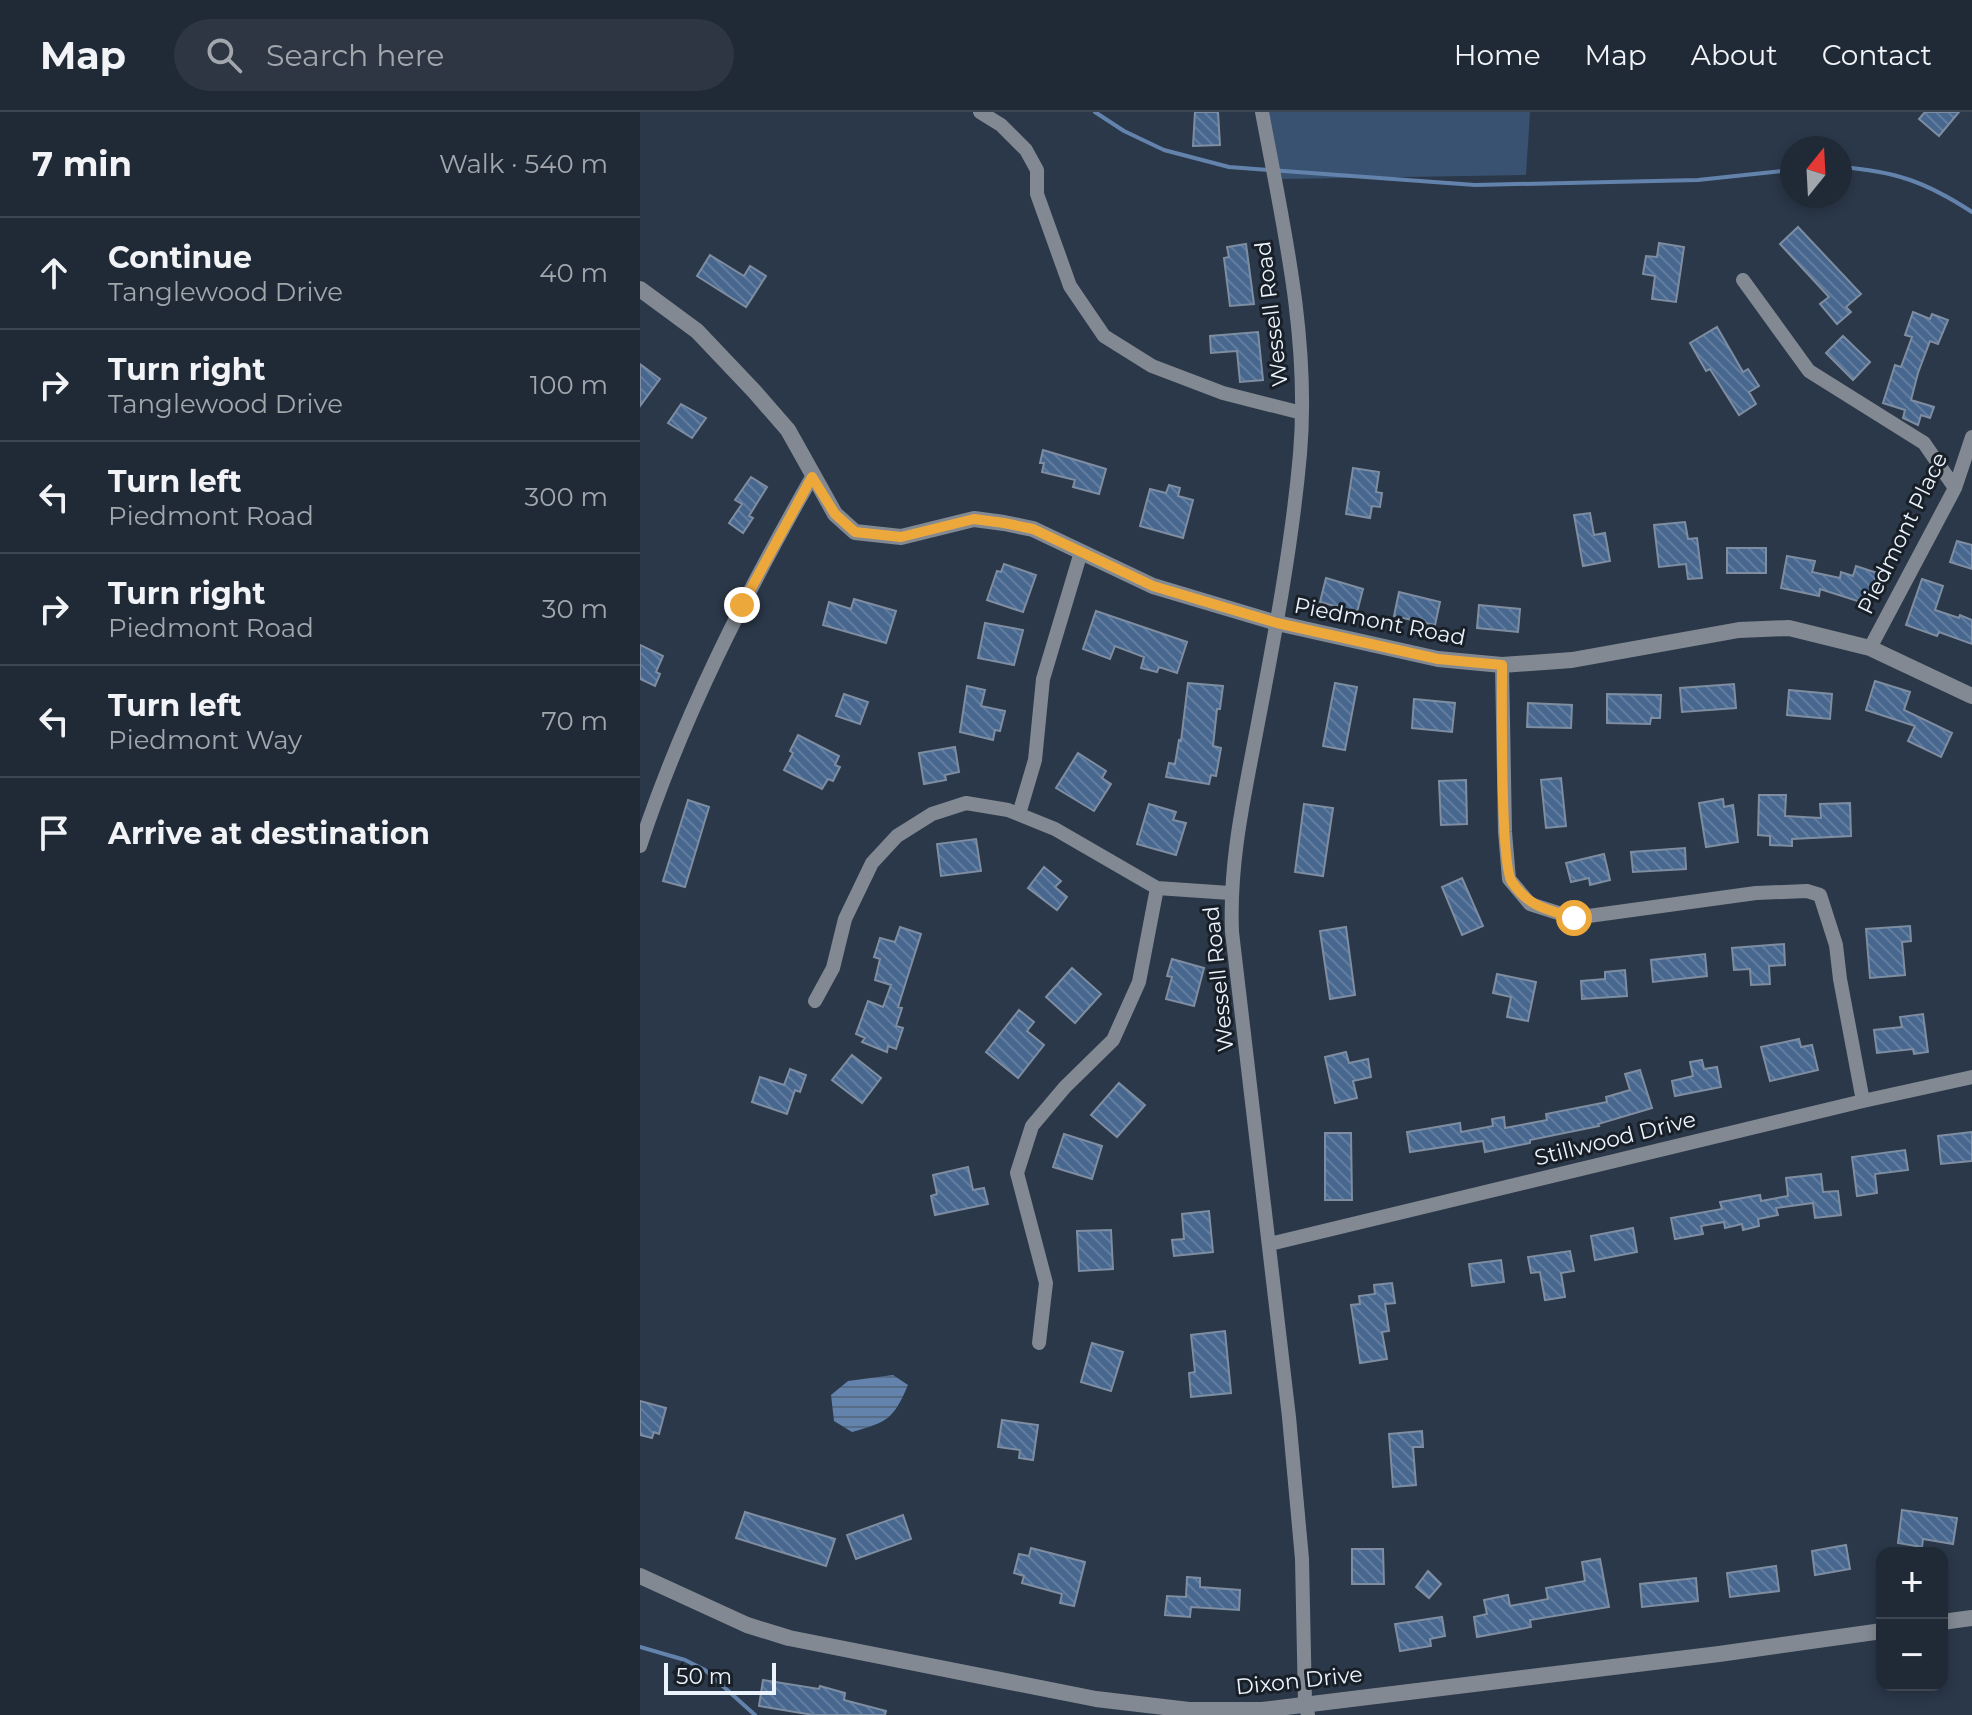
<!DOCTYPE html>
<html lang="en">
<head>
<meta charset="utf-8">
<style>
	:root { --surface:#202a37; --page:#2d3642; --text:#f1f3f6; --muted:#a2a7ad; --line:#3d4652 }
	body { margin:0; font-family:Montserrat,sans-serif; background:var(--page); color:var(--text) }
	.controls { position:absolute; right:24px; bottom:24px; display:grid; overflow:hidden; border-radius:16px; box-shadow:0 4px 12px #0003 }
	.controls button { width:72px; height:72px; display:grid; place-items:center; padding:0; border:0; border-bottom:2px solid var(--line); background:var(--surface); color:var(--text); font:40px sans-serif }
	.compass { position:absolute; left:1140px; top:24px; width:72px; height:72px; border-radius:50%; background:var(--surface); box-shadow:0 4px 12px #0003; rotate:18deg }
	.scale { position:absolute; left:24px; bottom:20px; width:112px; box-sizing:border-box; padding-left:8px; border:4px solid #ebf3fe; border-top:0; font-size:22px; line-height:28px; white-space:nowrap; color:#ebf3fe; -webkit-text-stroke:6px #191f27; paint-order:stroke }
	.stop { position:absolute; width:24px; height:24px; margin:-18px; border:6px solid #eda83b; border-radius:50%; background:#fff }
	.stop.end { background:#eda83b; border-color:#fff; box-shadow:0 2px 8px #0008 }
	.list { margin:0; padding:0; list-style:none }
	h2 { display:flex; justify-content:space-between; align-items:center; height:104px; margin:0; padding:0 32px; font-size:34px }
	h2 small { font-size:26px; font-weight:400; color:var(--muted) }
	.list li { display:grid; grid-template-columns:52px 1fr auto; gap:24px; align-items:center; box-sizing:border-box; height:112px; padding:0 32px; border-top:2px solid var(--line) }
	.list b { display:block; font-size:30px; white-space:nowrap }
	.list p { margin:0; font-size:26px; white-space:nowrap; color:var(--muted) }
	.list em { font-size:26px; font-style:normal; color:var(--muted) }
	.icon { flex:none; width:44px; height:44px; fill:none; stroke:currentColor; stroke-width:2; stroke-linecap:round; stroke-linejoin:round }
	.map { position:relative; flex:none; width:1332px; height:1603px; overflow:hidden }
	header { display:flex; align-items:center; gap:48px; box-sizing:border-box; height:112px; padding:0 40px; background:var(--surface); border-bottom:2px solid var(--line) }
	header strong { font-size:38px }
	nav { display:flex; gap:44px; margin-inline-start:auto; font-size:28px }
	.search { width:560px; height:72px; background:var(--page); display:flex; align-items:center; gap:20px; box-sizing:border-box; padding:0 28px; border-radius:44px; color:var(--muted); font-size:30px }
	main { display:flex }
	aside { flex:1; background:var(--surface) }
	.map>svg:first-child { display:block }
</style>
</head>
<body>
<header>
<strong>Map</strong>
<div class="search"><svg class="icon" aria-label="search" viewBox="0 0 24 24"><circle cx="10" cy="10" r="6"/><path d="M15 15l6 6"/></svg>Search here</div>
<nav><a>Home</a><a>Map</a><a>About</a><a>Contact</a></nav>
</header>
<main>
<aside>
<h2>7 min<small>Walk · 540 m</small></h2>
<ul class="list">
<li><svg class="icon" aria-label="ahead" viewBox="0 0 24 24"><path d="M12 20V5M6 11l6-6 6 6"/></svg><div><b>Continue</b><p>Tanglewood Drive</p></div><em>40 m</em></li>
<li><svg class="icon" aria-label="right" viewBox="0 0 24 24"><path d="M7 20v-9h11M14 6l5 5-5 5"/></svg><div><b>Turn right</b><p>Tanglewood Drive</p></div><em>100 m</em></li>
<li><svg class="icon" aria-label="left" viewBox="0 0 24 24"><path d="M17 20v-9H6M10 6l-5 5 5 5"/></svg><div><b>Turn left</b><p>Piedmont Road</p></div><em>300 m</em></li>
<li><svg class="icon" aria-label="right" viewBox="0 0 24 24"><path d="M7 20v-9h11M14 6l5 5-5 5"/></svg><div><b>Turn right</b><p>Piedmont Road</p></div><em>30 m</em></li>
<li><svg class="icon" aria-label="left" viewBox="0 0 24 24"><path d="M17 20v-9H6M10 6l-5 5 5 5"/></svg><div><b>Turn left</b><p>Piedmont Way</p></div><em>70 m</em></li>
<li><svg class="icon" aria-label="arrive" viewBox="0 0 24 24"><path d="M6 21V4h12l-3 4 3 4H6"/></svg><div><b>Arrive at destination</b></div></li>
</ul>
</aside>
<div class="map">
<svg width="1332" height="1603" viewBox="0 0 1332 1603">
	<defs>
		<pattern id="water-rules" width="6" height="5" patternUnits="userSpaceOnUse" patternTransform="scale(2)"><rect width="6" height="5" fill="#6383ad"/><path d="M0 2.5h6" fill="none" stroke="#576c86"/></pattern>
		<pattern id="building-back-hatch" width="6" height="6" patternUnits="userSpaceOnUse" patternTransform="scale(2)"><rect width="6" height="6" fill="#47678e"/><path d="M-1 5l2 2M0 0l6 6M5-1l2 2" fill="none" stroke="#627d9f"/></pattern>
	</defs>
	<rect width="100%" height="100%" fill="#2b3849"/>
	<path fill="#395271" d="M628 0H890L886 63 642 67Z"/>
	<path fill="url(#water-rules)" d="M253 1263 268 1273C253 1308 247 1310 212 1320L194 1309 191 1283 208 1269Z"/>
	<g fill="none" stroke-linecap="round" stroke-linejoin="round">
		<path stroke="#6383ad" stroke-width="4" d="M455 0 484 19 524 38 589 55 835 73 1058 68 1152 58
			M1200 55C1255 59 1286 70 1332 100
			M0 1535 45 1548 65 1558 115 1603"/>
	</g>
	<path fill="url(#building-back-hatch)" stroke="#7e8da1" stroke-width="2" d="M555 0H578L580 33 553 34Z
		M1285 0H1319L1299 24 1279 7Z
		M1158 115 1221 182 1206 195 1211 200 1197 212 1180 192 1189 185 1140 132Z
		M1019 131 1044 135 1036 190 1012 187 1015 164 1003 162 1006 144 1017 145Z
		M606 132 614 192 590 194 584 146 589 145 587 135Z
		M70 143 104 164 110 154 126 164 106 195 57 164Z
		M1273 200 1290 207 1292 202 1308 208 1298 232 1290 229 1278 261 1271 288 1294 295 1290 306 1281 303 1278 313 1263 306 1265 298 1243 291 1255 253 1261 255 1272 225 1265 223Z
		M1077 215 1103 260 1108 257 1119 274 1109 280 1116 292 1099 303 1070 257 1066 259 1050 231Z
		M618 220 623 268 600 270 597 239 571 241 570 224Z
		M1203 224 1230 250 1213 268 1186 241Z
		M0 252 20 267 0 294Z
		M41 292 66 306 52 326 28 311Z
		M403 338 466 357 459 382 433 375 435 368 402 360 404 351H400Z
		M713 356 739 360 736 380 742 381 740 395 732 394 730 406 706 402Z
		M111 365 127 375 109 404 113 406 103 421 89 411 102 392 95 388Z
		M529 373 540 376 538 384 553 388 543 426 500 414 510 377 526 381Z
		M950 401 954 423 965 421 970 449 943 454 934 403Z
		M1045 410 1048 427 1057 426 1062 466 1048 467 1046 452 1019 455 1014 413Z
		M1317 429 1332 433V457L1310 450Z
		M1087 436H1126V461H1087Z
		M1147 444 1175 449 1172 460 1200 466 1201 460 1213 464 1216 454 1237 461 1227 492 1180 477 1179 484 1141 476Z
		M364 452 396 463 383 500 347 488 357 459 361 460Z
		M686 466 723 477 717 500 680 490Z
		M1282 467 1303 474 1295 498 1319 506 1320 503 1332 508V532L1299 520 1297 524 1266 513Z
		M759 480 800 490 795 513 754 504Z
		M214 487 256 499 246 531 183 513 189 490 211 497Z
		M839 493 880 497 878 520 837 516Z
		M456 499 547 530 537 561 519 555 517 560 501 556 504 545 475 534 470 547 443 537Z
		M345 511 383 518 374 553 338 546Z
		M0 533 23 544 16 560 20 562 15 574 0 567Z
		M1235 569 1270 580 1264 598 1312 621 1301 645 1268 629 1275 614 1226 598Z
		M548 571 583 574 580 597H577L573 634 581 636 576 664 571 663 569 672 526 665 529 651 535 652 539 628 541 629Z
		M695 571 717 575 705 638 683 634Z
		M1094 572 1096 596 1042 600 1040 576Z
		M327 574 345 578 341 594 365 599 360 619 355 618 353 628 320 620Z
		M1149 578 1192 582 1190 607 1147 603Z
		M204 582 228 590 220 612 196 604Z
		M967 582 1021 583 1020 606H1011L1010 612 967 611Z
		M774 587 815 591 812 620 772 616Z
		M888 591 932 593 931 616 887 615Z
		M158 623 199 644 195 653 200 655 193 669 188 667 182 677 144 658 153 641 150 639Z
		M315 635 319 660 305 663 306 668 284 672 279 641Z
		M438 641 466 659 462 666 471 672 454 699 416 676Z
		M921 666 926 714 906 716 901 668Z
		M826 668 827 712 801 713 799 669Z
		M1119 683H1146L1145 704 1181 706 1180 692 1210 691 1211 724 1152 727V734L1130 733V724L1118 723Z
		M1083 687 1084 695 1093 693 1098 730 1066 735 1059 691Z
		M48 688 69 695 45 775 23 769Z
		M509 692 536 700 533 708 546 711 536 743 497 732Z
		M664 692 693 696 683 764 655 760Z
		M336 727 341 759 301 764 297 732Z
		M1045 736 1046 757 993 760 991 740Z
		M964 742 970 768 950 773 949 766 931 770 926 751Z
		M404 755 421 769 415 775 427 785 417 798 388 776Z
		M822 766 843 814 822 823 802 775Z
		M1270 814 1271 829 1262 830 1265 863 1230 866 1226 817Z
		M260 815 281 822 258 895 262 896 256 914 263 916 256 937 248 934 247 940 222 930 225 926 216 922 228 889 243 895 251 873 235 868 240 847 234 845 240 826 255 830Z
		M706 815 715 883 690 887 680 819Z
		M1144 832 1145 853 1129 854 1130 872 1111 873 1110 857 1094 858 1092 836Z
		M1065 842 1067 864 1013 870 1011 848Z
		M532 847 564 856 554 894 526 887 532 865 527 864Z
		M432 856 461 882 435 911 406 885Z
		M985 858 987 884 942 887 941 869 965 867V860Z
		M857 862 896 870 888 909 867 905 871 885 853 881Z
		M379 898 394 910 387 919 404 933 378 966 346 940Z
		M1283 902 1288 940 1274 942 1273 937 1237 941 1234 918 1262 915 1260 905Z
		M1159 927 1161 935 1172 933 1178 958 1130 969 1121 935Z
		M706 940 709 951 728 947 731 965 713 969 717 986 695 991 685 945Z
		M212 943 241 966 222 991 192 968Z
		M1062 948 1064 957 1077 955 1081 975 1035 984 1032 969 1053 964 1050 950Z
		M150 957 166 963 160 980 155 978 147 1002 112 990 120 965 144 973Z
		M1000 958 1012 996 958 1012 959 1014 890 1028V1031L845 1040 843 1029 770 1040 767 1020 820 1011 821 1020 853 1014 852 1007 864 1005 865 1016 907 1008 906 1002 967 990 966 985 990 978 985 962Z
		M479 971 505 993 477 1025 451 1003Z
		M1332 1020V1049L1301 1052 1298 1024Z
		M685 1021H711L712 1088H685Z
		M424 1022 462 1034 452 1067 413 1055Z
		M1265 1038 1268 1058 1235 1062 1237 1081 1217 1084 1212 1045Z
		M328 1055 333 1078 344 1076 348 1092 295 1103 291 1084 297 1082 293 1063Z
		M1181 1062 1183 1080 1198 1079 1201 1103 1175 1106 1173 1091 1136 1096 1138 1103 1118 1107 1119 1114 1103 1118 1102 1112 1085 1116 1084 1110 1061 1114 1063 1122 1035 1127 1031 1106 1082 1097 1080 1090 1120 1083 1121 1089 1148 1084 1146 1066Z
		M569 1099 573 1140 534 1144 532 1128 544 1127 542 1102Z
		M993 1116 997 1140 955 1148 951 1124Z
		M471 1118 473 1157 439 1159 437 1119Z
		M930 1139 934 1159 921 1161 925 1185 905 1188 900 1160 891 1161 888 1145Z
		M861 1148 864 1170 832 1174 829 1152Z
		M752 1171 755 1191 745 1192 749 1219 742 1220 747 1247 720 1251 711 1193 720 1192 719 1184 735 1182 734 1173Z
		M585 1219 591 1281 551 1285 549 1261 555 1260 551 1223Z
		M452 1231 483 1240 471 1279 441 1270Z
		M0 1289 26 1296 19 1322 14 1320 12 1326 0 1323Z
		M362 1308 398 1313 393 1348 379 1346 380 1338 358 1335Z
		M782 1319 783 1335H773L776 1373 753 1375 749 1322Z
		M1262 1398 1317 1406 1313 1432 1283 1427 1282 1435 1258 1431Z
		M105 1400 195 1427 186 1454 96 1426Z
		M263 1403 271 1427 216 1447 207 1423Z
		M1206 1433 1210 1457 1175 1463 1172 1439Z
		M391 1436 445 1450 434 1494 420 1491 422 1482 382 1471 384 1464 374 1461 379 1442 389 1444Z
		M712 1437H743L744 1472H712Z
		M960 1447 969 1495 890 1508 891 1515 837 1525 834 1505 847 1502 844 1488 868 1483 870 1494 908 1487 906 1476 945 1469 942 1450Z
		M1136 1454 1139 1479 1090 1485 1087 1461Z
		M788 1459 801 1472 789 1486 776 1475Z
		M547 1465 560 1466V1475L600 1478 599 1498 551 1495 550 1505 525 1503 527 1484 546 1485Z
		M1056 1466 1058 1489 1002 1495 1000 1472Z
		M802 1505 805 1524 790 1527 791 1534 760 1539 755 1512Z
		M123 1568 179 1577 180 1574 205 1581 204 1588 246 1599 245 1603H173L119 1594Z"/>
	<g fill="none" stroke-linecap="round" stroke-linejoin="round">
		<path stroke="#828992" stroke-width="14" d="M340 0 361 13 386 38 397 58V82L430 174 464 224 512 254 583 281 662 301
			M622 0C643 112 670 227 660 342 652 432 635 522 618 611 605 681 589 748 592 820L649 1305 662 1447 665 1591 668 1603
			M1103 168 1169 259 1284 331 1315 376
			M1230 536 1315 376 1332 325
			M862 553 865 720 869 767 890 792 934 806 1116 781 1167 779 1180 783 1196 833 1200 867 1223 989
			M379 702 395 648 403 567 441 440
			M0 734C43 604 105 483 172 365
			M175 889 193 856 205 807 232 751 257 724 292 702 326 691 368 698 415 717 517 776 590 781
			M630 1132 1223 989 1332 965
			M399 1231 406 1171 377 1061 392 1014 425 975 473 928 499 870 517 776"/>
		<path stroke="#828992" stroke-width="16" d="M0 177 57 219 114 279 148 318 195 402 215 420 261 425 334 407 364 411 393 417 513 474 637 511 798 547 862 553 932 548 1099 518 1149 516 1230 536 1332 584
			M0 1464 107 1513 149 1526 456 1587 549 1598H622L1079 1542 1242 1519
			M1302 1510 1332 1506"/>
	</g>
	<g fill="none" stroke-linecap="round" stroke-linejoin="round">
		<path stroke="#eda83b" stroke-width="10" d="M102 493 172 365 195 402 215 420 261 425 334 407 364 411 393 417 513 474 637 511 798 547 862 553C862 585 860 753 872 770 889 795 906 797 934 806"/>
	</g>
	<g text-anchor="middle" stroke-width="6" stroke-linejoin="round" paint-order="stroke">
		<g font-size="22" fill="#ebf3fe" stroke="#191f27">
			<text transform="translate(631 202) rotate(-97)" y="8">Wessell Road</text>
			<text transform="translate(1262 421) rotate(-64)" y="8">Piedmont Place</text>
			<text transform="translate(740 509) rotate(11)" y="8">Piedmont Road</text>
			<text transform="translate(578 867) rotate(-96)" y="8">Wessell Road</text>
			<text transform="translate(975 1026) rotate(-14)" y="8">Stillwood Drive</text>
			<text transform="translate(659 1568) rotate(-6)" y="8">Dixon Drive</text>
		</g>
	</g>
</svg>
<div class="controls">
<button>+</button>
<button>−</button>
</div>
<svg class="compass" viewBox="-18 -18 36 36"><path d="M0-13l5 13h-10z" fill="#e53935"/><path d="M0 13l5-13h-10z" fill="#a2a7ad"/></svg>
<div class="scale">50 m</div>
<div class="stop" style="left:934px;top:806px"></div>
<div class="stop end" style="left:102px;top:493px"></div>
</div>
</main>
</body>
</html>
